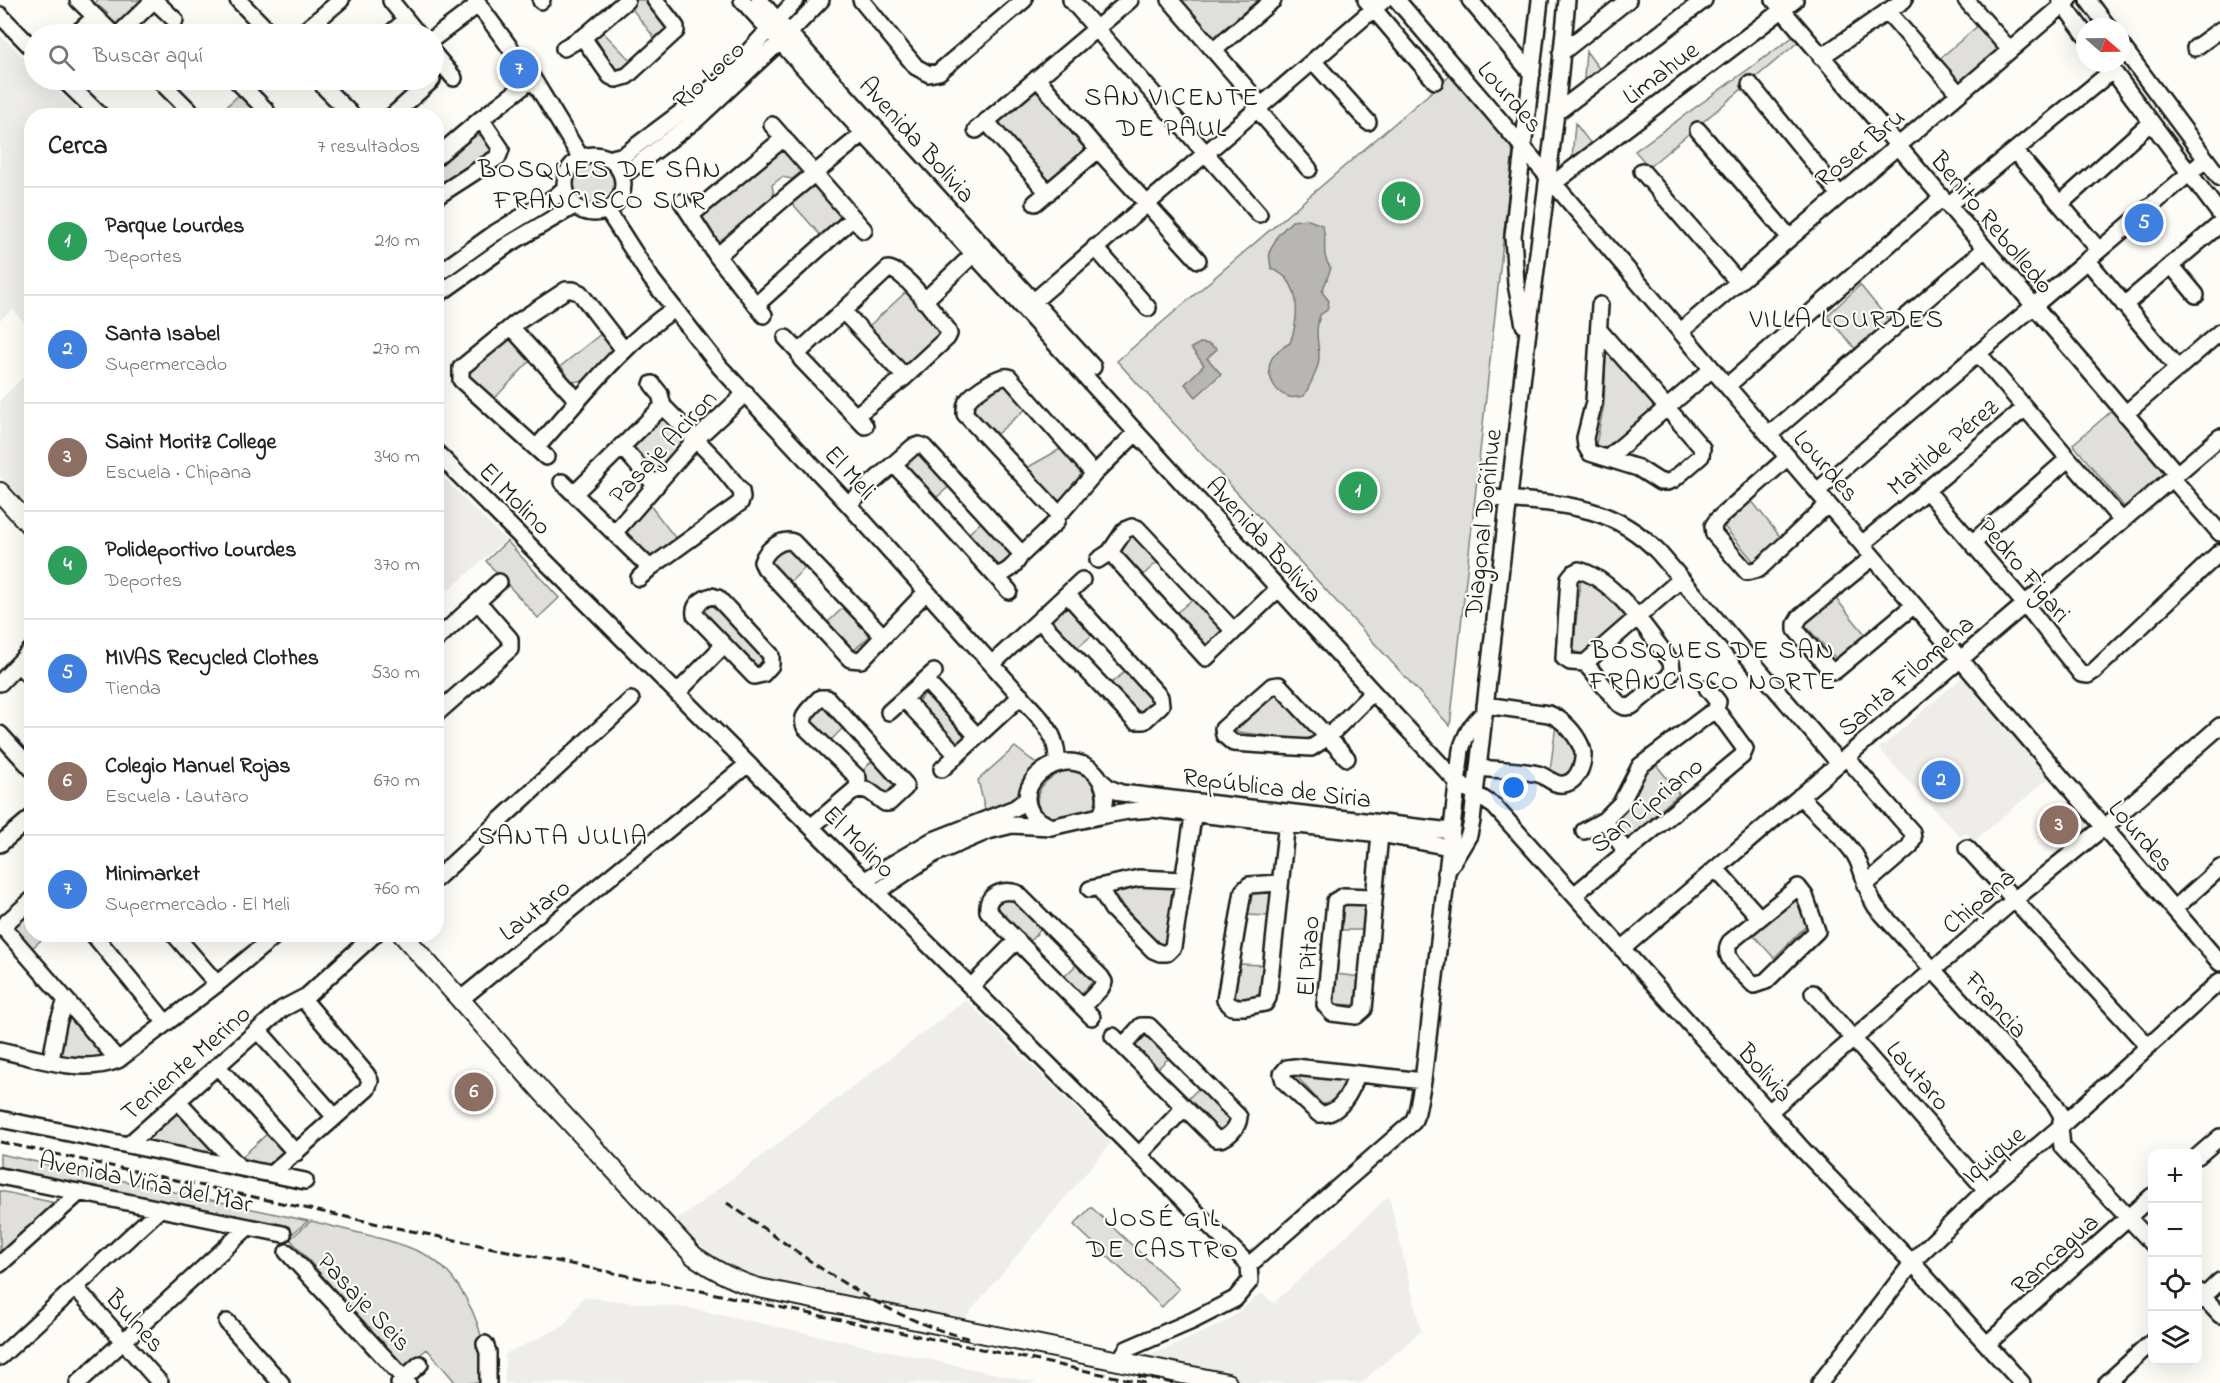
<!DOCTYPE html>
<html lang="es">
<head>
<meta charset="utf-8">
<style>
	:root { --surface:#fff; --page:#f2f2f2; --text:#222; --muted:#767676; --line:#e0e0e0; --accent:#b45309 }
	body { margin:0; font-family:"Indie Flower",sans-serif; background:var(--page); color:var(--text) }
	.controls { position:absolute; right:18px; bottom:18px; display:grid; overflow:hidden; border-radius:12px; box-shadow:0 6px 24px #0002 }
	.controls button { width:54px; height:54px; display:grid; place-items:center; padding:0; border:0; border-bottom:2px solid var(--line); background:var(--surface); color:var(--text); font:30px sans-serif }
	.compass { position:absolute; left:2076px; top:18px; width:54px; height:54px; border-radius:50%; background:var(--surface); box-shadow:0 6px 24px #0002; rotate:110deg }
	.you { position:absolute; left:1514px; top:788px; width:21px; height:21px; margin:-15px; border:4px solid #fff; border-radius:50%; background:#1a73e8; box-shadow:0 0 0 9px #1a73e833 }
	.badge { display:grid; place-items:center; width:39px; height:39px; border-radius:50%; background:var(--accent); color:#fff; font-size:20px; font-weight:700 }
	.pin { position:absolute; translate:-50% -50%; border:3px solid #fff; box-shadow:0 2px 6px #0006 }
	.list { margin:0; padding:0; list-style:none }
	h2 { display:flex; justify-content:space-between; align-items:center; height:78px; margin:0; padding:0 24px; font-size:26px }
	h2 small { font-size:20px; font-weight:400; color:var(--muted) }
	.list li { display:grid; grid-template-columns:39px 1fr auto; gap:18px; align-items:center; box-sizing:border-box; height:108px; padding:0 24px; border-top:2px solid var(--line) }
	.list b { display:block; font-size:22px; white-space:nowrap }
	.list p { margin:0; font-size:20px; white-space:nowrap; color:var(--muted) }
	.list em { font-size:20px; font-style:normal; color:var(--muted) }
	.icon { flex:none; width:33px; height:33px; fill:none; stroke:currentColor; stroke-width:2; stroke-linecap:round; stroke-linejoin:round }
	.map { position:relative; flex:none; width:2220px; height:1383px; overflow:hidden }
	.search { position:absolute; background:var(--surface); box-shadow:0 6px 24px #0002; left:24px; top:24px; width:420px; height:66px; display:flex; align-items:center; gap:15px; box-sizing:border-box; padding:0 21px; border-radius:33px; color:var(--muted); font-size:22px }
	.panel { position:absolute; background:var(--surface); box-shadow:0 6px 24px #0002; left:24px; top:108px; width:420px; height:834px; border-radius:24px }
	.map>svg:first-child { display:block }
</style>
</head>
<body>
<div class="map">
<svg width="2220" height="1383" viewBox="0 0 2220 1383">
	<rect width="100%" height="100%" fill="#fdfcf7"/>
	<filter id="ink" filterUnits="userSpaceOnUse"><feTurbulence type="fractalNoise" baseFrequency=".0167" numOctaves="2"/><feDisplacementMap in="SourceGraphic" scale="12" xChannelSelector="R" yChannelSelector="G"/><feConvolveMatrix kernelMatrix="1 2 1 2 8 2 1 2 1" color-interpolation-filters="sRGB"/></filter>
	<g filter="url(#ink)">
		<path fill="#eeede9" d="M0 34 34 68V80H46L83 115 32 116 31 332 13 309 0 320Z
			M31 370 32 507 29 509 0 476V400Z
			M436 470 505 540 449 590 437 577Z
			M1967 673 2055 773 1974 841 1966 833 1960 837 1879 749Z
			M966 1000 1111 1143 964 1319 738 1273 713 1256 673 1221 690 1211Z
			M1389 1196 1421 1331 1361 1383H1249L1146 1362 1143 1358 1145 1355 1166 1349 1226 1322 1260 1294H1262L1274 1303Z
			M583 1297 694 1309 1038 1383H505V1354L564 1326Z"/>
		<path fill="#e0dfdb" stroke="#7e7e7c" stroke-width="1.5" d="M98 0H146L116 31 106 22 107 13 100 7 93 5Z
			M636 0H650L673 26 656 40 629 5Z
			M1182 0H1258L1214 37Z
			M1980 24 2003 48 1959 88 1937 61Z
			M601 30 633 63 625 72 615 69 594 36Z
			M1793 37 1798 42 1649 167 1635 151Z
			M1586 51 1603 74 1583 91Z
			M1451 75 1513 150 1450 726 1117 361Z
			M1040 88 1092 149 1048 186 995 126Z
			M241 93 263 113 261 116H216Z
			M1575 123 1591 144 1572 159Z
			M470 132 482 136 494 154 437 190V162Z
			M783 145 802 171 792 179 782 177 772 185 775 201 720 248 699 217Z
			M574 183a21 21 0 1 1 42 0a21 21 0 1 1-42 0Z
			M814 184 846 220 823 238 791 202Z
			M1860 285 1892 324 1858 352 1827 316Z
			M907 291 945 333 906 369 869 326Z
			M602 333 615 350 588 380 571 382 561 366Z
			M510 335 531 360 495 398 466 373Z
			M1606 345 1656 405C1646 414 1618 446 1608 449 1604 451 1601 449 1598 448L1596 444 1604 405Z
			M1006 380 1028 407 997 434 971 407Z
			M660 409 690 441 654 479 624 446Z
			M2114 409 2169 474 2126 509 2073 444Z
			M1064 447 1086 473 1073 486 1061 506 1023 470Z
			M921 451 952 484 936 498 906 465Z
			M1751 500 1782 539 1755 563 1722 524Z
			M649 504 677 540 651 559 622 531Z
			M986 518 1017 553 1001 567 968 534Z
			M1134 528 1163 557 1143 575 1120 550 1129 539Z
			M507 541 559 598 538 618 486 561Z
			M787 542 808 565 789 583 767 558Z
			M1581 577 1606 592 1628 619 1587 655 1573 651V648Z
			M1833 595 1869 639 1841 664 1803 623Z
			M1194 598 1227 630 1205 649 1175 614Z
			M710 600 765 659 755 670 698 611Z
			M1067 603 1096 632 1077 648 1050 618Z
			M846 605 872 634 854 650 828 622Z
			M1128 669 1155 699 1136 716 1108 686Z
			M1273 686 1316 734 1307 741 1231 731Z
			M928 691 970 734 956 748 915 704Z
			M826 702 846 725 831 740 807 720Z
			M1556 724 1578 747 1579 764 1563 781 1550 772Z
			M1015 747 1037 764 1021 799 985 810 978 780Z
			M876 756 902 784 885 796 861 773Z
			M1655 763 1679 794 1625 841 1609 822 1638 781Z
			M1068 770 1084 774 1099 788 1097 812 1057 821 1042 817C1029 794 1045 776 1068 770Z
			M1139 880 1175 885 1164 951 1109 890Z
			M1251 885 1274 887 1270 916 1246 915Z
			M1795 888 1797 903 1808 924 1774 958 1748 929Z
			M1017 894 1045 925 1030 941 991 905Z
			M1343 901 1369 902 1366 930H1342Z
			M31 910 32 934 47 935 31 949 12 928Z
			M1079 962 1096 978 1080 995 1063 978Z
			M1238 964 1266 965 1262 995 1235 1002Z
			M1336 974 1361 977 1359 1005 1332 1004Z
			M67 1012 101 1049 100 1058 84 1061 58 1054Z
			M1149 1033 1171 1056 1154 1072 1132 1049Z
			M1292 1071 1350 1078 1339 1102 1325 1108Z
			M1202 1085 1235 1118 1216 1136 1184 1103Z
			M178 1109 224 1159 144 1141Z
			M270 1131 288 1150C267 1169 268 1166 242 1157Z
			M0 1154 308 1221 293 1233 0 1172Z
			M0 1191 60 1204 0 1258Z
			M1091 1207 1179 1289 1162 1307 1074 1225Z
			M311 1221C344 1230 396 1239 426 1255 456 1271 480 1317 484 1351 485 1361 485 1372 485 1383H456L427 1349 404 1368 290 1239Z"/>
		<path fill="#b7b6b2" stroke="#797876" stroke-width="1.5" d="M1306 219 1322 225C1329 240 1319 254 1331 268L1322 292 1329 301 1327 310 1320 315C1314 333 1319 342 1319 359 1318 372 1309 386 1304 396 1299 397 1293 398 1289 397 1274 393 1264 372 1272 358 1276 351 1283 347 1290 343 1297 324 1301 296 1287 279 1283 274 1276 271 1271 268L1269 253 1278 235 1292 221Z
			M1200 343 1209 344 1217 349 1207 358 1221 374 1196 397 1185 384 1204 365 1191 348Z"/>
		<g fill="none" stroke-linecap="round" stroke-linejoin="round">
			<g stroke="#1c1c1c" stroke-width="20">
				<path id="minor" d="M78 0 113 34
					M154 0 175 20
					M238 0 271 34
					M475 0 533 79 581 158
					M627 0 586 35V42L610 76 616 79 627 76 676 31V27L655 0
					M742 0 1373 692 1457 782 1494 806 1804 1151 1920 1271 2022 1383
					M759 0 1093 367
					M861 0 916 67 929 74 939 72 1024 0
					M1071 0 1259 214
					M1170 0 1261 105
					M1366 0 1435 81
					M1397 0 2220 963
					M1470 0 1532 74
					M1774 0 2177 474
					M1966 0 2010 50
					M2060 0 2085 34
					M2088 0 2108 27
					M391 1 418 34
					M541 1 542 0
					M1887 11 1959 94
					M0 15 34 50
					M76 34 95 17
					M119 34 154 0
					M301 34 341 0
					M390 34 406 20
					M434 38 479 4
					M2121 45 2220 178
					M564 48 586 35
					M2195 48 2220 30
					M1214 50 1273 0
					M1561 53 1628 0
					M434 54 454 78
					M1821 57 1904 0
					M1313 61 1368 122
					M2107 63 2220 214
					M1037 78 1098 150 1198 260
					M64 80 101 116
					M159 80 195 116
					M236 80 266 110 267 116
					M1750 84 1840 195
					M324 87 353 116
					M1257 109 1309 169
					M1556 113 1704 0
					M392 116 432 80
					M986 121 1048 193
					M772 125 864 230
					M976 130 1130 0
					M1698 130 1790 238
					M2015 151 2099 250
					M565 184a29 29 0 1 1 58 0a29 29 0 1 1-58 0Z
					M436 157 481 119 533 79
					M608 159 624 155 700 98 726 76 796 0
					M1642 171 1738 282
					M622 176 697 119 789 33 821 0
					M1554 183 1795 0
					M436 197 498 157 501 149 481 119
					M682 202 717 256 764 315
					M1035 203 1098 150
					M2060 204 2150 123
					M1948 205 2112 71
					M607 210 652 280 720 367 848 504 1041 719C1052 732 1058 746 1057 763
					M691 215 784 138
					M1095 247 1148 308
					M717 256 787 196 869 129
					M2087 260 2178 369
					M2171 265 2196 295
					M436 275 495 233 556 196 565 188
					M436 296 509 244 574 206
					M924 301 981 247
					M756 305 853 218
					M2124 305 2220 224
					M1027 307 1384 0
					M843 311 905 377
					M1524 325 1516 284 1513 236 1540 0
					M511 327 578 401
					M1599 330 1702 448 1701 456 1673 480 1667 482H1660L1638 468 1590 453 1586 446 1585 438 1594 402 1600 305
					M1681 331 2069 0
					M786 338 799 352 801 359 865 426
					M799 352 888 269C905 270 936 315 947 329L949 334 947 338 905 377 859 413H854
					M1978 353 2122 521
					M1727 386 1942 198
					M2125 414 2220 332
					M1769 435 1985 249
					M621 446 656 486
					M536 448C580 400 620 346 674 309
					M436 452 1249 1265
					M546 457 461 380V368L516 323 566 290H573L580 293 624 350
					M1609 457 1712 369
					M1788 457 1717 520 1713 526 1714 534 1747 572 1759 569 1828 504
					M894 464 1009 591
					M2172 478 2220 533
					M562 482 650 568
					M1926 490 2025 604 2081 674 2088 675 2094 671 2220 552
					M1817 491 2206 159
					M575 493 663 406
					M1494 498C1558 504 1612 503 1659 553L1839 763
					M848 504 913 447 919 445 924 447 1019 551 1020 556
					M1059 512 1054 509 965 414C965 408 965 403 969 399 976 391 999 375 1009 377L1094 474
					M615 532 695 440 746 393
					M1972 543 2068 459
					M1862 544 2025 408
					M1110 552 1206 658 1277 590
					M1873 557 1800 617 1796 624V630L1830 670 1835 671 1914 605
					M1098 560 1110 552 1125 530 1132 527 1137 528 1234 631
					M1579 570C1617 581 1648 632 1671 662L1672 670 1669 676 1632 706 1625 707 1619 704 1585 663 1570 662 1564 658 1569 578 1573 573Z
					M995 575C1005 575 1016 565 1020 556L1056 522 1059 512 1063 510 1094 474 1136 433
					M639 578 650 568 740 503 742 498 741 491 715 459 663 406 660 394 652 384
					M712 596 718 598 771 655V665L763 674 754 676 695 615C693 605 703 598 712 596Z
					M1040 621 1135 721H1144L1161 705 1160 697 1067 594
					M883 636 793 542C781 538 766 550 762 562L765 568 850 659 861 660 926 592
					M436 640 499 582
					M1585 663 1681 579
					M18 664 32 679
					M992 664 1082 580
					M925 680 977 736
					M0 683 32 649
					M1707 688 1718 702 1715 712
					M677 693 724 645
					M904 699 957 755
					M889 712 934 672
					M436 714 510 649V639L478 602
					M0 734 32 769
					M1846 757 1912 832 1913 839 1910 846 1865 885
					M1347 758 1279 685 1272 686 1223 729 1224 735 1233 743 1311 748 1328 737 1373 692
					M1478 768C1498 770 1519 770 1538 774 1547 776 1554 786 1564 784 1579 782 1587 758 1581 746 1575 733 1563 719 1549 714L1485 705
					M942 769 1021 696
					M1101 781 1109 788 1121 793 1451 831
					M1800 796C1815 813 1844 837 1855 855 1865 872 1865 890 1876 907L2055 1104 2062 1116 2060 1127 2062 1147 2152 1243
					M1100 816 1128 811 1152 809 1380 834 1449 847
					M1604 820 1626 852
					M811 827 857 788 858 778 805 727C799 715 812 707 820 698H827L905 784V788L889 803H885L869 791 857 788
					M0 844 32 817
					M1967 848 2148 1046
					M1716 869 1759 917
					M1446 873 1469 835 1472 821 1527 339 1556 113 1567 0
					M436 879 631 700
					M865 880 931 841 1015 808 1027 799
					M1280 883 1249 885 1243 891 1225 1000 1232 1007H1245L1265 1003 1268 998 1288 812
					M1099 887 1112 909 1153 950 1160 953H1167L1173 947 1195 804
					M1798 887 1805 896 1817 931 1766 981 1754 985C1744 974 1720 958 1730 942Z
					M1090 889 1139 878 1183 880
					M877 892 934 854 988 831 1012 825 1051 827 1100 816C1107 805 1107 793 1101 781 1077 738 1008 777 1032 814 1036 820 1044 823 1051 827
					M1574 895 1742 756 1745 749 1720 715 1715 712 1709 714 1640 766 1621 803 1604 820 1584 831
					M1374 897 1344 896 1335 901 1325 1005 1332 1013 1356 1016 1364 1009 1380 834 1381 823
					M2174 909 2220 868
					M2 926 118 1060
					M0 928 32 900
					M93 934 166 1023
					M174 934 217 984
					M1622 949 2220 437
					M971 987 1017 940
					M1813 993 1986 1190
					M461 999 748 764
					M1084 1006 1101 988 1104 982 1101 977 1017 893C1003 889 986 894 988 911L1092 1017
					M258 1030 335 1117
					M1113 1036 1216 1139C1227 1140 1238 1128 1239 1117L1149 1026H1141L1123 1046
					M0 1050C38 1058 81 1075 118 1060L217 984 277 934
					M51 1060 58 1023 66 1000
					M217 1066 296 1153
					M1357 1074C1352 1090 1340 1116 1319 1114L1284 1081 1282 1074 1287 1068 1295 1067 1423 1081
					M178 1101 239 1167
					M1769 1112 2014 900 2114 819 2220 726
					M0 1119 128 1145 282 1009 307 996 375 934
					M128 1145 305 1181
					M1139 1155 1184 1108
					M2198 1156 2220 1137
					M271 1174 367 1089 370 1081 367 1075 303 999
					M0 1176 283 1234
					M287 1252 408 1383
					M0 1264 80 1192
					M76 1288 160 1383
					M2198 1291 2220 1315
					M2198 1302 2220 1281
					M227 1322 281 1383
					M485 1344 488 1352V1383
					M1987 1344 2152 1196
					M0 1357 160 1209
					M1121 1362 1123 1355 1127 1349 1192 1321 1235 1299 1250 1281 1249 1265 1413 1122 1417 1112 1423 1081 1461 750C1466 734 1471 724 1484 713
					M78 1383 248 1227
					M399 1383 420 1364
					M1820 1383 1917 1257 1986 1190 2060 1127 2220 981
					M2107 1383 2152 1342"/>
			</g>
			<g stroke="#1c1c1c" stroke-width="22">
				<path id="major" d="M0 492 32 528
					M402 934 544 1094 694 1256C715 1271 734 1281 759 1288L1227 1383"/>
			</g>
			<use href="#minor" stroke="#fdfcf7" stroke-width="15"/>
			<use href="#major" stroke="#fdfcf7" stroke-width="18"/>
			<path stroke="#1c1c1c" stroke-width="3" stroke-dasharray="9 4.5" stroke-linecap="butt" d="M0 1142 397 1228 1145 1383
				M727 1203C803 1254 877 1317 968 1338
				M1138 1376 1173 1383"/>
		</g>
	</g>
	<g text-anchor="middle" stroke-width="4.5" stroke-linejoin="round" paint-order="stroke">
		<g font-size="26" fill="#1c1c1c" stroke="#fdfcf7">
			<text transform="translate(1660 72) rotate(-37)" y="9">Limahue</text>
			<text transform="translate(708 74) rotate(-43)" y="9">Río Loco</text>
			<text transform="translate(1511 96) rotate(49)" y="9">Lourdes</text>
			<text transform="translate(918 139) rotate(48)" y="9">Avenida Bolivia</text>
			<text transform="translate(1859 147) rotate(-40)" y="9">Roser Bru</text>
			<text transform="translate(1993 222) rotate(50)" y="9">Benito Rebolledo</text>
			<text transform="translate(662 446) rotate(-47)" y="9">Pasaje Aciron</text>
			<text transform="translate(1942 446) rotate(-40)" y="9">Matilde Pérez</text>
			<text transform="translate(1827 465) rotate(49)" y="9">Lourdes</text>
			<text transform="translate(851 472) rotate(48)" y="9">El Meli</text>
			<text transform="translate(516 498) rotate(45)" y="9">El Molino</text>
			<text transform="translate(1482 523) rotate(-84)" y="9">Diagonal Doñihue</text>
			<text transform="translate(1265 539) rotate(48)" y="9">Avenida Bolivia</text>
			<text transform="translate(2025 569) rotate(50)" y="9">Pedro Figari</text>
			<text transform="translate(1905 675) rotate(-41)" y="9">Santa Filomena</text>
			<text transform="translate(1277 787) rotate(7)" y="9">República de Siria</text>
			<text transform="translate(1646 804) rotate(-39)" y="9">San Cipriano</text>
			<text transform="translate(2142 835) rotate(49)" y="9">Lourdes</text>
			<text transform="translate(860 841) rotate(45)" y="9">El Molino</text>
			<text transform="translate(1978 900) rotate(-40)" y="9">Chipana</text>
			<text transform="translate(534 909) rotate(-39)" y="9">Lautaro</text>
			<text transform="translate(1307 956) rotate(-86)" y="9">El Pitao</text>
			<text transform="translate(1997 1004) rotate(48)" y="9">Francia</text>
			<text transform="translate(185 1062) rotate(-41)" y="9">Teniente Merino</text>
			<text transform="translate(1766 1072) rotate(48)" y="9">Bolivia</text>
			<text transform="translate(1919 1075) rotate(49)" y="9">Lautaro</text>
			<text transform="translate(1993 1154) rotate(-41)" y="9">Iquique</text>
			<text transform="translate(146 1181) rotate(12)" y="9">Avenida Viña del Mar</text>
			<text transform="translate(2054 1253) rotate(-42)" y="9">Rancagua</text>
			<text transform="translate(365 1301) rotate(47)" y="9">Pasaje Seis</text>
			<text transform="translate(136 1320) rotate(48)" y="9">Bulnes</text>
		</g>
		<g font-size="27" letter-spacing="1.5" fill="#1c1c1c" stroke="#fdfcf7">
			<text x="1172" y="105">SAN VICENTE<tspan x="1172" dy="31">DE PAUL</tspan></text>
			<text x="600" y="177">BOSQUES DE SAN<tspan x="600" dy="31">FRANCISCO SUR</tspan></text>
			<text x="1847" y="327">VILLA LOURDES</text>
			<text x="1713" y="658">BOSQUES DE SAN<tspan x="1713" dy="31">FRANCISCO NORTE</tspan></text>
			<text x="563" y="844">SANTA JULIA</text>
			<text x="1163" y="1226">JOSÉ GIL<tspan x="1163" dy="31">DE CASTRO</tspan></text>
		</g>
	</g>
</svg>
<div class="controls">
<button>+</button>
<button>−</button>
<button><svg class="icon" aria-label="locate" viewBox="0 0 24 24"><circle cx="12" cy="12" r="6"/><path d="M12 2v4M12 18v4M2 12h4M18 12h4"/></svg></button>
<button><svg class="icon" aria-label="layers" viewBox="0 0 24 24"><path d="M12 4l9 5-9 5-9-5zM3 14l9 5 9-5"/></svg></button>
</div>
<svg class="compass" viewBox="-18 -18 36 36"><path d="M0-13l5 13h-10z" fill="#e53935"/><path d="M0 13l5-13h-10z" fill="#767676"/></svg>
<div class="you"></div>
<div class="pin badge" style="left:1358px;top:491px;background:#2e9e5b">1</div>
<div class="pin badge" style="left:1941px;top:780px;background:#3f7fe0">2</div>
<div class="pin badge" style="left:2059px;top:825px;background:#8d6e63">3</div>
<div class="pin badge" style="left:1401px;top:201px;background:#2e9e5b">4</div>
<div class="pin badge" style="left:2144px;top:223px;background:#3f7fe0">5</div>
<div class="pin badge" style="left:474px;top:1092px;background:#8d6e63">6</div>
<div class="pin badge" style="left:519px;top:69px;background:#3f7fe0">7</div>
<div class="search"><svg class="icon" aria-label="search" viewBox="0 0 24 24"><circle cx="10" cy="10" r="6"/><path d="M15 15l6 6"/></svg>Buscar aquí</div>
<section class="panel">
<h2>Cerca<small>7 resultados</small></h2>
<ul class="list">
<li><span class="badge" style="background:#2e9e5b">1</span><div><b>Parque Lourdes</b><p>Deportes</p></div><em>210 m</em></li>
<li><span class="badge" style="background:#3f7fe0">2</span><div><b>Santa Isabel</b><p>Supermercado</p></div><em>270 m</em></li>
<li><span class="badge" style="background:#8d6e63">3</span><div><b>Saint Moritz College</b><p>Escuela · Chipana</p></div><em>340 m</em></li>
<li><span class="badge" style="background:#2e9e5b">4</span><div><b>Polideportivo Lourdes</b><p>Deportes</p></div><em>370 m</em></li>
<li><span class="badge" style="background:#3f7fe0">5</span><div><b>MIVAS Recycled Clothes</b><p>Tienda</p></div><em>530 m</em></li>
<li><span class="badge" style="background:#8d6e63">6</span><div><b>Colegio Manuel Rojas</b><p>Escuela · Lautaro</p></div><em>670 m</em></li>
<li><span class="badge" style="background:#3f7fe0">7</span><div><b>Minimarket</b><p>Supermercado · El Meli</p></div><em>760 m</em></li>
</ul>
</section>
</div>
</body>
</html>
